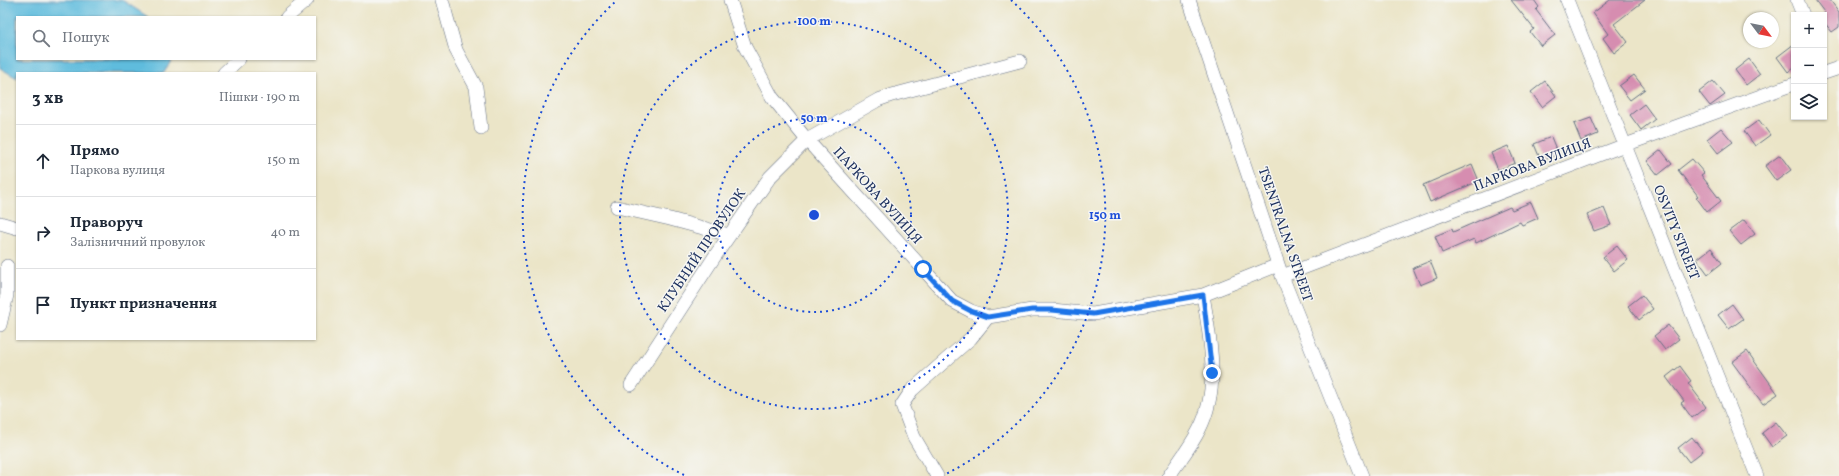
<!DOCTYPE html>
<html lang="uk">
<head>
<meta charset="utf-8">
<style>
	:root { --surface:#fff; --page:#f2f2f3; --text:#1f2937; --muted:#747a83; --line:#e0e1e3 }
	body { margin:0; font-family:Vollkorn,serif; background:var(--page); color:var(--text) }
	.controls { position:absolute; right:12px; top:12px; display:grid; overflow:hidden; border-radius:0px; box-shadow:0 1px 3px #0004 }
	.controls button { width:36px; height:36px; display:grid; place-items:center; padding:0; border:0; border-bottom:1px solid var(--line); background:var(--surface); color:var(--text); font:20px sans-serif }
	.compass { position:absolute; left:1743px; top:12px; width:36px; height:36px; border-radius:50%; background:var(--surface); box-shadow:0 1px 3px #0004; rotate:122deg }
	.stop { position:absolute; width:12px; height:12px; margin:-9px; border:3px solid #1a73e8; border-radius:50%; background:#fff }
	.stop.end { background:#1a73e8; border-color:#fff; box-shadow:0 1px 4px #0008 }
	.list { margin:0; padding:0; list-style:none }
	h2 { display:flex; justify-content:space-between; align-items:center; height:52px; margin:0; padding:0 16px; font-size:17px }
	h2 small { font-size:13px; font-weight:400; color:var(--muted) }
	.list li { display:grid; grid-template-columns:26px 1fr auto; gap:12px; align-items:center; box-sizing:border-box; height:72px; padding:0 16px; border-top:1px solid var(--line) }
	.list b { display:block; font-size:15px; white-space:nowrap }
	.list p { margin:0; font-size:13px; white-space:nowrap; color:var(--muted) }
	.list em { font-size:13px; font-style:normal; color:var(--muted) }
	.icon { flex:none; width:22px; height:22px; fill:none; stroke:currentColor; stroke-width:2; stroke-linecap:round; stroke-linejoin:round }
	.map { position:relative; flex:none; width:1839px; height:476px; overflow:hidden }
	.search { position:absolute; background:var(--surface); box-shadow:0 1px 3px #0004; left:16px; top:16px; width:300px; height:44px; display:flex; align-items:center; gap:10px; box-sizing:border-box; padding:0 14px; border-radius:0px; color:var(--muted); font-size:15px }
	.panel { position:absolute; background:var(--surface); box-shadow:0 1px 3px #0004; left:16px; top:72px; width:300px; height:268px; border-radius:0px }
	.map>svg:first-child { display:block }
</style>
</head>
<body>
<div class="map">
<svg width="1839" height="476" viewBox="0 0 1839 476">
	<rect width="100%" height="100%" fill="#f6f6f2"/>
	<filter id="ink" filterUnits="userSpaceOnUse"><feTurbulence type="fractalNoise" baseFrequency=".025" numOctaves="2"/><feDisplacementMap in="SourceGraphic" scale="8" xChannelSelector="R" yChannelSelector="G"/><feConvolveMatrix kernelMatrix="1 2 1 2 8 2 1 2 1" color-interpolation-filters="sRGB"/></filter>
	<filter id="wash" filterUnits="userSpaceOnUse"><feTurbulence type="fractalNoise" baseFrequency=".012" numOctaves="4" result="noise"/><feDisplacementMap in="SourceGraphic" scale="16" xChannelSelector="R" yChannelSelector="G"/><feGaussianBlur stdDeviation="0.9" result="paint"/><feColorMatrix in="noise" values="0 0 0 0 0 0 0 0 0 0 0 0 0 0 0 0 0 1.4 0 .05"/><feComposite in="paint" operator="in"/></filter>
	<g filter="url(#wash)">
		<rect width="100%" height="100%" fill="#ebe5c8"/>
		<path fill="#5fbcdd" stroke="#3d769e" d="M0 0H122L148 17H17V59H171V61L164 73H17V78L0 68Z"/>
		<g id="blocks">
			<path fill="#d68db0" d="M1511 0H1534L1539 7 1536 10 1555 35 1541 46 1530 32 1534 29Z
				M1610 0H1645L1614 24 1628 42 1614 53 1603 38 1608 34 1593 13Z
				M1815 0H1830L1839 12V27L1832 32 1824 22V12Z
				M1794 44V67L1788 72 1777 57Z
				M1749 59 1760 74 1746 85 1735 70Z
				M1634 75 1645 89 1630 100 1619 86Z
				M1545 81 1556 96 1542 107 1531 92Z
				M1713 81 1725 95 1710 106 1699 92Z
				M1644 104 1655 119 1641 130 1630 115Z
				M1591 118 1598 134 1581 141 1574 124Z
				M1759 120 1770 135 1755 146 1744 131Z
				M1721 128 1733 142 1718 153 1707 139Z
				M1551 137 1558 154 1541 161 1534 144Z
				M1508 146 1515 163 1498 170 1491 153Z
				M1661 150 1672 164 1658 175 1647 161Z
				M1780 155 1791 170 1776 181 1765 166Z
				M1692 159 1704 173 1701 175 1721 201 1707 212 1696 197 1698 196 1678 170Z
				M1472 164 1479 181 1430 202 1423 185Z
				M1531 202 1538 218 1522 225 1520 222 1476 243 1474 239 1442 253 1435 236 1452 229 1453 232 1510 207 1512 210Z
				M1604 208 1611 225 1594 231 1587 215Z
				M1744 220 1755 234 1741 245 1729 231Z
				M1617 246 1628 260 1614 271 1603 257Z
				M1711 248 1722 263 1708 274 1697 259Z
				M1430 261 1437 278 1420 285 1413 268Z
				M1642 295 1653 309 1639 320 1628 306Z
				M1732 304 1743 319 1729 329 1718 315Z
				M1668 325 1679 339 1665 350 1654 336Z
				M1747 351 1778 394 1763 404 1732 362Z
				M1680 366 1691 381 1688 383 1706 407 1692 418 1681 403 1684 401 1666 377Z
				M1776 422 1787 436 1772 447 1762 433Z
				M1692 437 1703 451 1689 462 1678 448Z"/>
		</g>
	</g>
	<g filter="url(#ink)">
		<use href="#blocks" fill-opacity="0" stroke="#646f83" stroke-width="1"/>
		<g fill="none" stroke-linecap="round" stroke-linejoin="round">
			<g stroke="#646f83" stroke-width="14">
				<path id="minor" d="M442 0 456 50 476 87 481 128
					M730 0 745 47 772 97 807 140 952 301 971 311 988 317 1032 310H1052L1093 314 1203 295 1278 265
					M1189 0 1282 276 1362 476
					M1567 0 1757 476
					M1797 0 1803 15
					M287 17 307 0
					M224 73 239 59
					M1824 73 1839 68
					M617 207 670 219 729 235
					M0 223 17 228
					M1282 276 1625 145 1794 84
					M0 325 7 295V266
					M631 385 715 256 770 177 807 140 878 100 892 95 1020 61
					M937 476 914 437 902 405 912 390 971 338 988 317
					M1169 476C1179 461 1191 446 1199 430 1221 388 1210 339 1203 295"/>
			</g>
			<use href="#minor" stroke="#fff" stroke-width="13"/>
		</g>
	</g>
	<g fill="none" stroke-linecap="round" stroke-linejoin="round" filter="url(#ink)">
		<path stroke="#1a73e8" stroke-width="5" d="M923 269 952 301 971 311 988 317 1032 310H1052L1093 314 1203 295 1212 373"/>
	</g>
	<g fill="none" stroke="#1d4ed8" stroke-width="2" stroke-dasharray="2 4">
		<circle cx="814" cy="215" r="97"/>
		<circle cx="814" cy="215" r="194"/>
		<path d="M684 475A291 291 0 0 1 617 0M1011 0A291 291 0 0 1 944 475"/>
	</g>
	<g text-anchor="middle" stroke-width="3" stroke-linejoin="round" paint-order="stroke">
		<g font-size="14" fill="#1b2f5e" stroke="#f6f6f2">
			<text transform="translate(1532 164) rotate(-21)" y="5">ПАРКОВА ВУЛИЦЯ</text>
			<text transform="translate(878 195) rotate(48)" y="5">ПАРКОВА ВУЛИЦЯ</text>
			<text transform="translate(1677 232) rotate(68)" y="5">OSVITY STREET</text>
			<text transform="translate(1286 234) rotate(71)" y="5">TSENTRALNA STREET</text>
			<text transform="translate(701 250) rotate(-56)" y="5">КЛУБНИЙ ПРОВУЛОК</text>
		</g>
	</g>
	<circle cx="814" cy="215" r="6" fill="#1d4ed8" stroke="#f6f6f2" stroke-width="2"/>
	<g font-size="12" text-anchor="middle" font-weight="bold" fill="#1d4ed8" stroke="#f6f6f2" stroke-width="3" stroke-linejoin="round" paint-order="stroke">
		<text x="814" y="25">100 m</text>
		<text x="814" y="122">50 m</text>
		<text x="1105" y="219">150 m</text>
	</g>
</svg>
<div class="controls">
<button>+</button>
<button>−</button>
<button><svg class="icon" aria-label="layers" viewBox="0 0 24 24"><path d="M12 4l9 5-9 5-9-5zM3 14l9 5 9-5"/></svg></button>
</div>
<svg class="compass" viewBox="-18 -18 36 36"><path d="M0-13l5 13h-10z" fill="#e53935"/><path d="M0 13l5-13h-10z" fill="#747a83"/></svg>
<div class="stop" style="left:923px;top:269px"></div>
<div class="stop end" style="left:1212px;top:373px"></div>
<div class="search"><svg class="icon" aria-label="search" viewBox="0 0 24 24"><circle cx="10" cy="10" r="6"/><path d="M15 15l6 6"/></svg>Пошук</div>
<section class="panel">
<h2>3 хв<small>Пішки · 190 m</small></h2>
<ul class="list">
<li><svg class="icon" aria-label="ahead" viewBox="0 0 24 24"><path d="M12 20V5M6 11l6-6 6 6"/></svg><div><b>Прямо</b><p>Паркова вулиця</p></div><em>150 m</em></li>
<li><svg class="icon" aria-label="right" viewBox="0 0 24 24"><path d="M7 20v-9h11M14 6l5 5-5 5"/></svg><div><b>Праворуч</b><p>Залізничний провулок</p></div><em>40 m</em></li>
<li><svg class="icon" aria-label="arrive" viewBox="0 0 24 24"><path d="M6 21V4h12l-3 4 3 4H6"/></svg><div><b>Пункт призначення</b></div></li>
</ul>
</section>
</div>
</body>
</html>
